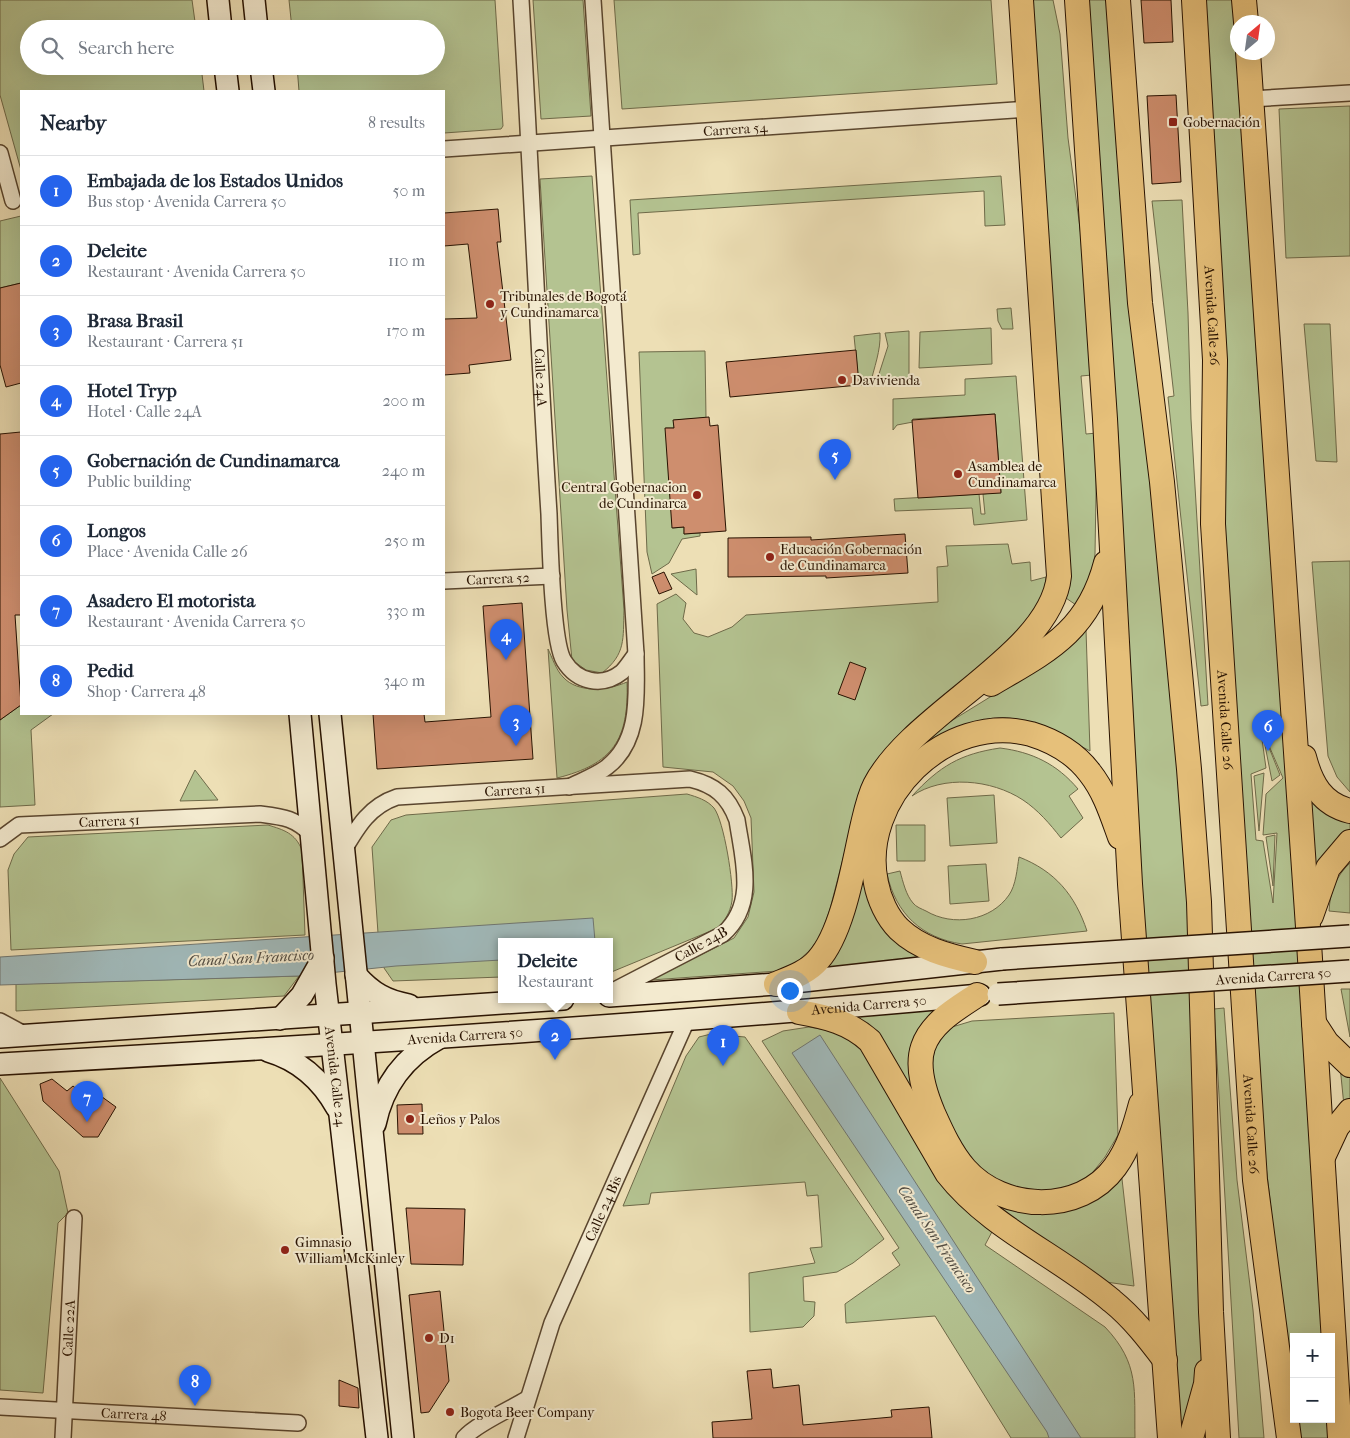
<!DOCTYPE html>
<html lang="en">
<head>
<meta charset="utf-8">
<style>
	:root { --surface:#fff; --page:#f6f6f7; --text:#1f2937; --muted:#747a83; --line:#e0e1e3; --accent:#2563eb }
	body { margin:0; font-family:"IM FELL French Canon",serif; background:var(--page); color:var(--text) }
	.controls { position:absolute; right:15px; bottom:15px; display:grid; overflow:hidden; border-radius:0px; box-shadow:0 5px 20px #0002 }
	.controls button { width:45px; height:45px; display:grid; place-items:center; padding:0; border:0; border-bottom:1px solid var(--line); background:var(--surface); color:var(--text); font:25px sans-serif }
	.compass { position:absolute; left:1230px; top:15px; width:45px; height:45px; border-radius:50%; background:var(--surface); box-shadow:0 5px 20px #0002; rotate:29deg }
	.you { position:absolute; left:789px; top:990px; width:18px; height:18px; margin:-12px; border:4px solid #fff; border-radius:50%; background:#1a73e8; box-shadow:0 0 0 8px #1a73e833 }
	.badge { display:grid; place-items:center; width:32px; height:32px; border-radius:50%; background:var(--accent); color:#fff; font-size:16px; font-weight:700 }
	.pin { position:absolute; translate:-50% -41px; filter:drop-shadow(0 1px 2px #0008) }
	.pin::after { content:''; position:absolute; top:26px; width:18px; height:15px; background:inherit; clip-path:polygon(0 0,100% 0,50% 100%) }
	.popup { position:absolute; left:498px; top:938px; width:115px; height:65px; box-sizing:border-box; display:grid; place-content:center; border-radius:0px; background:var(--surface); filter:drop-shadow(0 1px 4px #0005); font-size:16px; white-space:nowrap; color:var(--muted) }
	.popup b { font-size:19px; color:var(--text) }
	.popup::after { content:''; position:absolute; left:50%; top:100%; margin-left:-10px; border:10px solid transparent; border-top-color:var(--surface) }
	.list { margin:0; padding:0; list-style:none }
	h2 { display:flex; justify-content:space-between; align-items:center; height:65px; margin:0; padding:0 20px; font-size:21px }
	h2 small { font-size:16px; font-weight:400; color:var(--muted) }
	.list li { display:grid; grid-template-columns:32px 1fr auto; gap:15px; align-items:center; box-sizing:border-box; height:70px; padding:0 20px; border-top:1px solid var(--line) }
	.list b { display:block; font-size:19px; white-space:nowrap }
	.list p { margin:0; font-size:16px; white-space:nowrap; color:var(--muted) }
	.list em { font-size:16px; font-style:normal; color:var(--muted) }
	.icon { flex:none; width:28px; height:28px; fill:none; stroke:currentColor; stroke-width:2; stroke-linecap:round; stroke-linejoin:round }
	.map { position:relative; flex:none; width:1350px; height:1438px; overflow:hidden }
	.search { position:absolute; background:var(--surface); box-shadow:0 5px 20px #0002; left:20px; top:20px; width:425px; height:55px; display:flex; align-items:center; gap:12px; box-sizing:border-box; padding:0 18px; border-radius:28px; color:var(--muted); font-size:19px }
	.panel { position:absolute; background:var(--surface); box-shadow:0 5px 20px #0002; left:20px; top:90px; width:425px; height:625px; border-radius:0px }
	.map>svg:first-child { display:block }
</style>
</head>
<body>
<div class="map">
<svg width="1350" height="1438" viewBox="0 0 1350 1438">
	<rect width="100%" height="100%" fill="#eddfb5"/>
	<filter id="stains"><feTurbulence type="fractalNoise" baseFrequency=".004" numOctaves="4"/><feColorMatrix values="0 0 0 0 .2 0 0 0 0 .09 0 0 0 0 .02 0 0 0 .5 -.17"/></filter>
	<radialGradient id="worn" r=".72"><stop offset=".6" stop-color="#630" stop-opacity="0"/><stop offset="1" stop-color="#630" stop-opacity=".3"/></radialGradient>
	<path fill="#b4c391" stroke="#6e6a49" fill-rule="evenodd" d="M0 0H192L196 29H29V66H201L204 91H21V170L0 95Z
		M289 0H495L503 126 501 129 444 133V91H299L297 66H436V29H292Z
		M533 0H583L591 116 541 119Z
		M614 0H991L997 84 622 109Z
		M1030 0H1053L1060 34 1068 138 1081 236 1092 375 1081 376 1086 434 1097 433 1095 554 1090 586 1079 607 1063 596Z
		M1089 0H1111L1191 883 1203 1312 1201 1364 1181 1438 1151 1053 1122 565 1119 450 1099 180Z
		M1203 0H1235L1256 346 1295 885 1307 1100 1326 1337H1294V1408L1256 1079 1221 525 1226 433 1220 260ZM1260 725 1283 778 1266 794 1263 835 1277 833 1273 903 1263 841 1256 840 1251 774 1266 768Z
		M1350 106V256L1286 258 1279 109Z
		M592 176 624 610C623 639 626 654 602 673L586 670 572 660 567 610 540 179Z
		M1001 176 1005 225 985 226 984 191 638 213 640 254 633 255 630 200Z
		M1182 200 1188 313 1191 419 1208 705 1201 706 1168 397 1174 396 1152 201Z
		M21 216V283L0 288V221Z
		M1011 308 1013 329H1002L998 321 997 309Z
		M1304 324H1330L1337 462 1316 461Z
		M991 328 992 364 919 368 920 332Z
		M909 331V383L891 384 890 377H878L888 346 885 333Z
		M880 333C881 350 874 368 870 385H859L854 336Z
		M705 351 706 418 674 420V428H666L673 528 684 527V534L700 533V536L682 539 669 563 652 574 647 552 639 352Z
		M1016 376 1027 520 974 525 972 508 895 511 894 499 979 494 981 514H985L983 494 1001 492 995 414 913 419V422L897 425 893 430V399L965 395V379Z
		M1008 544 1012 564 1030 562 1031 581 1046 577 1043 604 1005 647 879 757 855 812 830 909 821 935 810 950 797 962 778 971 651 980 734 938 748 917 754 892 751 818 744 801 733 786 713 772 663 767 657 604 676 594 686 603 683 619 694 633 708 637 732 627 746 615 938 602 937 567 948 566 946 546Z
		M1350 561V792L1337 777 1328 756 1312 562Z
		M696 569 697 595 671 574Z
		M1086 630 1090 751C1064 737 1018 711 988 719 967 724 946 736 928 746L865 875 930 959 821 969 855 878 922 739 1016 681Z
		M548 649C552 657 556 670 563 677 578 694 609 690 627 682 629 740 613 764 557 778Z
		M21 705V714H53L31 730 35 805 0 807V720Z
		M1262 730 1280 775 1272 781Z
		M1000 748C1032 752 1057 764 1078 789L1069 796 1083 818 1061 838C1050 824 1038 810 1023 800 991 779 943 775 912 796 940 766 960 754 1000 748Z
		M195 770 218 800 180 801Z
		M1264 773 1259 831 1254 776Z
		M1307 792 1350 818V830L1333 844 1312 877Z
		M687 794C697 797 707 800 714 808 724 821 734 884 732 901 730 913 725 920 718 928L609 973V941H501V977L393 981 384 968 378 933 372 847 391 820 406 815Z
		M994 795 997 843 950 846 947 798Z
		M268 825C284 830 295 833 302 850L305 935 11 950 8 870 14 854 28 837Z
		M896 825H925V861H897Z
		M1275 835 1273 886 1266 837Z
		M1019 857C1055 871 1075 895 1087 931L962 944C922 938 896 914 887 874L900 871C903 882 906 895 913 903 916 907 922 909 926 911 953 927 991 921 1009 895 1016 885 1017 869 1019 857Z
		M1350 863V913L1329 911C1330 892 1336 876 1350 863Z
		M986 864 989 901 950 904 948 866Z
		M299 976 284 996 16 1011V984Z
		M1341 989H1350V1037Z
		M945 1007 924 1029 947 1152 1040 1208 1121 1170 1134 1286 1099 1281 971 1192 875 1035 857 1015Z
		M1224 1008 1237 1180 1253 1310 1264 1438H1239L1214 1009Z
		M1114 1013 1118 1135 1105 1157 1089 1177 1067 1191 1038 1194 1007 1189 962 1153 932 1086 931 1065 937 1041 952 1027 972 1021Z
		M809 1027 838 1032 856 1039 994 1228 985 1245 1105 1327C1140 1364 1134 1390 1135 1438H1011L935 1316 846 1323 845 1304 900 1265 892 1253 899 1248 762 1041 783 1031Z
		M711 1034 745 1037 884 1239 853 1263 837 1272 803 1277 804 1301 815 1302 814 1316 803 1327 750 1332 749 1273 815 1263 810 1248 822 1247 818 1195 807 1196 805 1182 651 1193 649 1204 623 1206 686 1056 699 1037Z
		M1340 1066 1350 1074V1103L1344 1106Z
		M0 1078 59 1171 68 1213 58 1223 43 1393 0 1390Z
		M1295 1419H1331L1333 1438H1297Z"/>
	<path fill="#a0b9ba" stroke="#707670" d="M593 918 595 941H501V960L396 966 299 976 0 985V957Z
		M820 1035 1081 1438H1049L1047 1432 792 1053Z"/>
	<path fill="#ce8e6e" stroke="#281201" d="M1141 0H1171L1173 42 1144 43Z
		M1176 95 1181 182 1152 184 1147 96Z
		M498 209 501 242H497L511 360 469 365 470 373 444 375V319L477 318 468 244 444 246V213Z
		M21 283V383L6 387 0 365V288Z
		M856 350 859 385 730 397 726 362Z
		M995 414 1001 493 918 498 912 420Z
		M709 417 710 426 718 425 726 531 684 534V527L672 528 665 428H674L673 420Z
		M21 432V615H15L21 705 0 720V434Z
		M905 534 908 573 826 578V576L728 577V538L811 537V540Z
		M664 572 672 589 659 594 652 577Z
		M522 603 533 759 377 769 373 714H424L425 722 491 717 483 606Z
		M850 662 866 668 855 700 838 694Z
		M52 1079 67 1091 73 1086 79 1091 87 1086 116 1107 98 1137H83L43 1101 40 1084Z
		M422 1104 423 1134H398L397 1105Z
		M406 1208 465 1209 463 1265 411 1264Z
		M440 1291 449 1381 429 1412 421 1413 409 1295Z
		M771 1369 773 1388 799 1385 803 1425 892 1417 891 1410 929 1407 932 1438H713L712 1422 752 1419 747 1371Z
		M339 1380 358 1388 359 1408 339 1406Z"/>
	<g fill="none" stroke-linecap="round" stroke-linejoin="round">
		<g stroke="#59452e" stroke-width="18">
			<g id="minor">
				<path id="s1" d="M521 0C531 171 538 343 549 514 550 542 552 642 564 661 577 682 602 688 622 672 627 667 631 660 636 654"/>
				<path d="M1251 99 1350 93"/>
				<path id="s2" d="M444 149 1028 109"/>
				<path d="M0 153 13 201"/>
				<path id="s3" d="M444 581 552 576"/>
				<path d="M569 787C581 781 597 775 607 767 642 740 636 692 636 654L593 0"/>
				<path id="s4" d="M0 839 19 825 260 814C284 817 295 818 312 835"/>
				<path id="s5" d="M344 850C358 826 370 806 397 797L690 779C715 785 728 796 737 820 743 860 757 904 723 934L609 993"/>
				<path d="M0 1021 26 1035"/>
				<path id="s6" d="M0 1407 298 1423"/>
				<path id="s7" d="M63 1438 74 1218"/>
				<path d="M464 1438C476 1424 509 1410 527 1399"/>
				<path id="s8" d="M516 1438 552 1323 687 1020"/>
			</g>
		</g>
		<g stroke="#281201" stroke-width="24">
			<g id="secondary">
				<path d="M218 0 221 29"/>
				<path d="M254 0 257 29"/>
				<path d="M225 66 228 91"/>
				<path d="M261 66 264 91"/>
				<path id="s9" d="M300 714 325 984 377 1438"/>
				<path d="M330 714 403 1438"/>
				<path d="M356 975C372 993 386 1001 409 1005"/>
				<path d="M609 996 776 984 1002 959"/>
				<path d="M280 1019 302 995 323 958"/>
				<path d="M0 1037 563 999"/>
				<path d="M268 1051C299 1060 322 1081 337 1108"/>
				<path id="s10" d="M0 1064C327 1046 654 1025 980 995"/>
				<path d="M375 1124C383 1085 404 1057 439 1038"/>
			</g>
		</g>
		<g stroke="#281201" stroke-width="26">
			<g id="primary">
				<path d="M1077 0 1105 419 1130 884 1170 1438"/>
				<path d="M1118 0 1140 303 1162 482 1189 769 1199 902 1211 1312 1218 1438"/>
				<path id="s11" d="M1194 0 1215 360 1213 524 1255 1180 1289 1438"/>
				<path d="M1244 0 1246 22"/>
				<path d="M1248 52 1308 927 1340 1438"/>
				<path d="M991 684C1047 651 1088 632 1106 563"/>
				<path d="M1304 757C1311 784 1322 804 1350 811"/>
				<path d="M1311 916 1328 868 1350 842"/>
				<path d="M975 962C948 956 920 949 899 929 887 917 879 899 876 883 858 798 946 711 1031 734 1054 741 1075 753 1090 773 1105 792 1112 815 1120 837"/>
				<path d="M776 984C791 978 808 972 818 960 844 931 854 862 863 824 866 811 869 797 875 785 913 712 1051 655 1059 576L1021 0"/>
				<path d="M977 995C956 1009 931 1023 923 1047 916 1068 925 1094 933 1113 942 1133 951 1153 965 1169 1003 1212 1080 1215 1115 1167 1129 1148 1135 1126 1141 1104"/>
				<path d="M799 1012C827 1017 849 1022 870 1041L947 1173C990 1228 1059 1256 1112 1301 1133 1318 1149 1339 1165 1360"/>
				<path d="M1314 1023 1327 1043 1350 1065"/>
				<path d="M1323 1157 1337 1127 1350 1111"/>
				<path d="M1191 1438 1206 1384 1207 1371"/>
			</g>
		</g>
		<use href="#minor" stroke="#f3eacf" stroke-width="15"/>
		<use href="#secondary" stroke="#f3eacf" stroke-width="21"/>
		<use href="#primary" stroke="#e6c07a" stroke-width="24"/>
		<g stroke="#281201" stroke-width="24" stroke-linecap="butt">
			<g id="secondary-bridge">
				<path d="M1002 959 1350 936"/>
				<path id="s12" d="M998 994 1350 971"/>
			</g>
		</g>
		<use href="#secondary-bridge" stroke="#f3eacf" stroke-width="21"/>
	</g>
	<g fill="#8f2418" stroke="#f3eacf" stroke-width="2">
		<rect x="1168" y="117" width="10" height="10" rx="2.5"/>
		<circle cx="490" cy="304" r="5"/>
		<circle cx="842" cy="380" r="5"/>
		<circle cx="958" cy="474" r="5"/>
		<circle cx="697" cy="495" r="5"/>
		<circle cx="770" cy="557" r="5"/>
		<circle cx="410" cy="1119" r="5"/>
		<circle cx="285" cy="1250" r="5"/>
		<circle cx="429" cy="1338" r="5"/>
		<circle cx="450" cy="1412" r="5"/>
	</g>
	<g text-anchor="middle" stroke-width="4" stroke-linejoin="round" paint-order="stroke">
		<g font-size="14" fill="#281201" stroke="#f3eacf" text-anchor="start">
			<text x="1183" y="127">Gobernación</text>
			<text x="500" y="301">Tribunales de Bogotá<tspan x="500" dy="16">y Cundinamarca</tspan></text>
			<text x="852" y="385">Davivienda</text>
			<text x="968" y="471">Asamblea de<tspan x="968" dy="16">Cundinamarca</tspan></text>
			<text x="687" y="492" text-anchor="end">Central Gobernacion<tspan x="687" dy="16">de Cundinarca</tspan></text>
			<text x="780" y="554">Educación Gobernación<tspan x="780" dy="16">de Cundinamarca</tspan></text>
			<text x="420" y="1124">Leños y Palos</text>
			<text x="295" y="1247">Gimnasio<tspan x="295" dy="16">William McKinley</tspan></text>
			<text x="439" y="1343">D1</text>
			<text x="460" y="1417">Bogota Beer Company</text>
		</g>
		<g font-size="14" fill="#281201" stroke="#f3eacf">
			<text dy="5" stroke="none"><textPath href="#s2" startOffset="292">Carrera 54</textPath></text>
			<text dy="5" stroke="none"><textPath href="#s11" startOffset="316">Avenida Calle 26</textPath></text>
			<text dy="5" stroke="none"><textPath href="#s1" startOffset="378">Calle 24A</textPath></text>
			<text dy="5" stroke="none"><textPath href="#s3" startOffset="54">Carrera 52</textPath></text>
			<text dy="5" stroke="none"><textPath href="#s11" startOffset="721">Avenida Calle 26</textPath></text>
			<text dy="5" stroke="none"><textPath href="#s5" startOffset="195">Carrera 51</textPath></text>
			<text dy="5" stroke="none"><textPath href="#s4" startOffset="114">Carrera 51</textPath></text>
			<text transform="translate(701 944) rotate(-29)" y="5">Calle 24B</text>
			<text dy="5" stroke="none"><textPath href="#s12" startOffset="276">Avenida Carrera 50</textPath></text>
			<text dy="5" stroke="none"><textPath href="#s10" startOffset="871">Avenida Carrera 50</textPath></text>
			<text dy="5" stroke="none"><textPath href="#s10" startOffset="466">Avenida Carrera 50</textPath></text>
			<text dy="5" stroke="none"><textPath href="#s9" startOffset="364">Avenida Calle 24</textPath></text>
			<text dy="5" stroke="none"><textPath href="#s11" startOffset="1126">Avenida Calle 26</textPath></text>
			<text dy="5" stroke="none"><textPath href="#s8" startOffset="246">Calle 24 Bis</textPath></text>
			<text dy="5" stroke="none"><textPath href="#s7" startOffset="110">Calle 22A</textPath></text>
			<text dy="5" stroke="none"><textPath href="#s6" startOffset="134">Carrera 48</textPath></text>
		</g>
		<g font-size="15" font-style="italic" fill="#524c42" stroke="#f3eacf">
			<text transform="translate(251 958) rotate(-3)" y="5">Canal San Francisco</text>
			<text transform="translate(937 1239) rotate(56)" y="5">Canal San Francisco</text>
		</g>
	</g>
	<rect width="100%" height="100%" filter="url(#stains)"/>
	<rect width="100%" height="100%" fill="url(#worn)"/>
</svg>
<div class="controls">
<button>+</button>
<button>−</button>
</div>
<svg class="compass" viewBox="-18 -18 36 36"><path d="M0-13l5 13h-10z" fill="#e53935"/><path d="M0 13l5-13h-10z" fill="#747a83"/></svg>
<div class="you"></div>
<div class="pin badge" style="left:723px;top:1066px">1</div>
<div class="pin badge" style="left:555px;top:1060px">2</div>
<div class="popup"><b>Deleite</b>Restaurant</div>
<div class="pin badge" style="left:516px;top:746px">3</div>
<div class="pin badge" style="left:506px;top:660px">4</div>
<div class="pin badge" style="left:835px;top:480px">5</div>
<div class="pin badge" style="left:1268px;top:751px">6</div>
<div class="pin badge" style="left:87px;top:1122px">7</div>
<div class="pin badge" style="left:195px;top:1406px">8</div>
<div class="search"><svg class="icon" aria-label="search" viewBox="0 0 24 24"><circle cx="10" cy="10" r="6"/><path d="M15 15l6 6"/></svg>Search here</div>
<section class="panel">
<h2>Nearby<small>8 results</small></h2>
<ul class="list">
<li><span class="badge">1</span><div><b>Embajada de los Estados Unidos</b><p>Bus stop · Avenida Carrera 50</p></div><em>50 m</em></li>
<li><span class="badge">2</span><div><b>Deleite</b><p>Restaurant · Avenida Carrera 50</p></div><em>110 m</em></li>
<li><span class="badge">3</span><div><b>Brasa Brasil</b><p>Restaurant · Carrera 51</p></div><em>170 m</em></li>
<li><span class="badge">4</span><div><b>Hotel Tryp</b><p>Hotel · Calle 24A</p></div><em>200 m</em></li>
<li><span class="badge">5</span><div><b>Gobernación de Cundinamarca</b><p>Public building</p></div><em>240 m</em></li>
<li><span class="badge">6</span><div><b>Longos</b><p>Place · Avenida Calle 26</p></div><em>250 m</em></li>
<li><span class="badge">7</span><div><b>Asadero El motorista</b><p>Restaurant · Avenida Carrera 50</p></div><em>330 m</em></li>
<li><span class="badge">8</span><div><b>Pedid</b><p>Shop · Carrera 48</p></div><em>340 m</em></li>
</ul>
</section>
</div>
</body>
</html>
